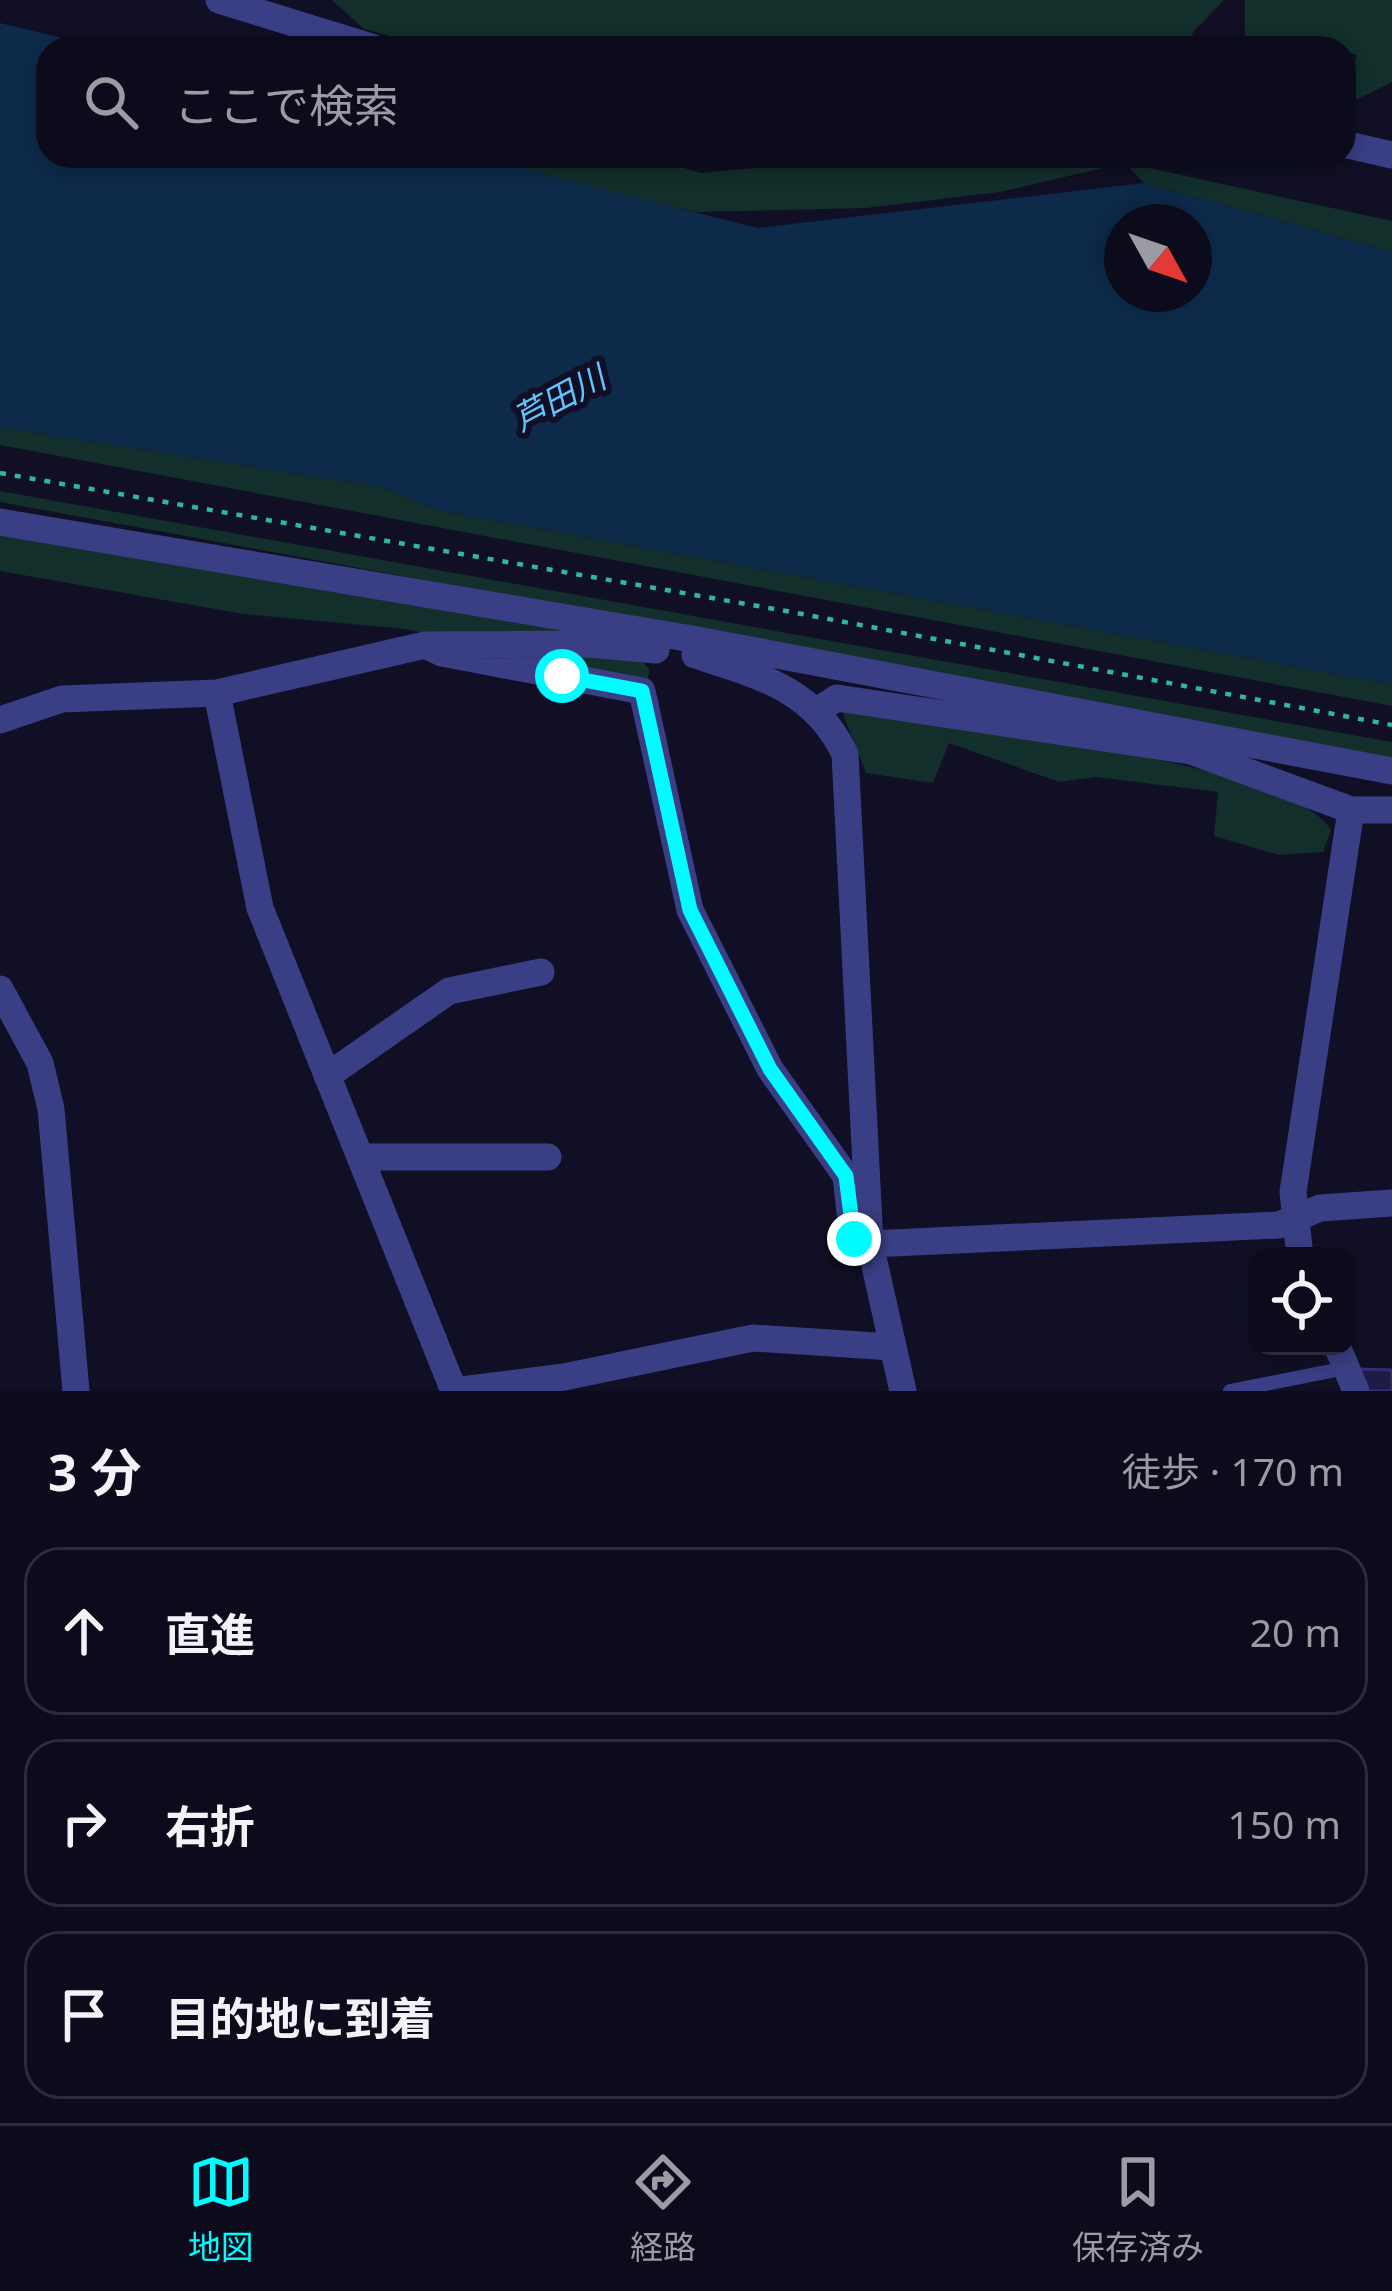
<!DOCTYPE html>
<html lang="ja">
<head>
<meta charset="utf-8">
<style>
	:root { --surface:#0c0b1c; --page:#1a1929; --text:#f1f3f6; --muted:#9a9ba3; --line:#2c2b3b; --accent:#00fcfe }
	body { margin:0; font-family:"Noto Sans","Noto Sans JP",sans-serif; background:var(--page); color:var(--text) }
	.controls { position:absolute; right:36px; bottom:36px; display:grid; overflow:hidden; border-radius:24px; box-shadow:0 6px 18px #0003 }
	.controls button { width:108px; height:108px; display:grid; place-items:center; padding:0; border:0; border-bottom:3px solid var(--line); background:var(--surface); color:var(--text); font:60px sans-serif }
	.compass { position:absolute; left:1104px; top:204px; width:108px; height:108px; border-radius:50%; background:var(--surface); box-shadow:0 6px 18px #0003; rotate:130deg }
	.stop { position:absolute; width:36px; height:36px; margin:-27px; border:9px solid #00fcfe; border-radius:50%; background:#fff }
	.stop.end { background:#00fcfe; border-color:#fff; box-shadow:0 3px 12px #0008 }
	.list { margin:0; padding:0; list-style:none }
	h2 { display:flex; justify-content:space-between; align-items:center; height:156px; margin:0; padding:0 48px; font-size:51px }
	h2 small { font-size:39px; font-weight:400; color:var(--muted) }
	.list li { display:grid; grid-template-columns:78px 1fr auto; gap:36px; align-items:center; box-sizing:border-box; height:168px; margin:0 24px 24px; padding:0 24px; border:3px solid var(--line); border-radius:36px }
	.list b { display:block; font-size:45px; white-space:nowrap }
	.list em { font-size:39px; font-style:normal; color:var(--muted) }
	.icon { flex:none; width:66px; height:66px; fill:none; stroke:currentColor; stroke-width:2; stroke-linecap:round; stroke-linejoin:round }
	.map { position:relative; flex:none; width:1392px; height:1391px; overflow:hidden }
	.search { position:absolute; background:var(--surface); box-shadow:0 6px 18px #0003; left:36px; right:36px; top:36px; height:132px; display:flex; align-items:center; gap:30px; box-sizing:border-box; padding:0 42px; border-radius:36px; color:var(--muted); font-size:45px }
	.sheet { height:732px; background:var(--surface) }
	nav { display:flex; justify-content:space-around; align-items:center; box-sizing:border-box; height:168px; border-top:3px solid var(--line); background:var(--surface); font-size:33px; color:var(--muted) }
	nav a { display:grid; justify-items:center; gap:6px }
	nav .on { color:var(--accent) }
	.map>svg:first-child { display:block }
</style>
</head>
<body>
<div class="map">
<svg width="1392" height="1391" viewBox="0 0 1392 1391">
	<rect width="100%" height="100%" fill="#100f25"/>
	<path fill="#122f2b" d="M332 0H1224L1193 32 1189 48H438L364 29Z
		M1245 0H1392V82L1346 105 1357 55 1313 40 1308 48 1245 47Z
		M503 156H640L701 173 890 156H1124L1126 163 1392 221V252L1144 183 1125 163 1000 192 866 208 697 212 514 174Z
		M0 427 383 487 438 510 1392 684V706L0 445Z
		M0 491 1392 742V758L0 502Z
		M0 531 621 635 649 669 648 683 405 629 243 614 0 571Z
		M842 712C935 725 1287 759 1331 830L1323 852 1279 855 1214 836 1218 792 1096 777 1059 782 949 743 933 783 866 773Z"/>
	<path fill="#0d2a4b" fill-rule="evenodd" d="M0 23 103 48H48V156H470L758 228 1144 183 1392 252V684L438 510 383 487 0 427ZM1122 222H1194V294H1122Z"/>
	<path fill="#1f1b46" stroke="#342d72" stroke-width="3" d="M1358 1369 1392 1370V1391H1368Z"/>
	<g fill="none" stroke-linecap="round" stroke-linejoin="round">
		<path stroke="#2fb7a2" stroke-width="4.5" stroke-dasharray="6 9" stroke-linecap="butt" d="M0 473 786 611 1392 725"/>
		<path stroke="#3a3e84" stroke-width="14" d="M1230 1391 1346 1368"/>
		<path stroke="#3a3e84" stroke-width="27" d="M219 0 374 48
			M1344 144 1392 155
			M0 522 692 639 1392 771
			M425 645 442 653 642 691 690 910 770 1069 846 1176 853 1239 870 1244 1279 1225 1320 1208 1392 1203
			M695 655C760 676 814 689 845 754L870 1244 903 1391
			M217 693 260 908 454 1391
			M818 710 837 698 1191 751 1351 810H1392
			M0 720 62 699 217 693 425 645 589 644 656 650
			M0 989 40 1063 51 1109 76 1391
			M327 1076 449 991 541 972
			M360 1157H548
			M1300 1256 1293 1192 1351 810
			M1337 1346 1356 1391
			M453 1391 564 1377 753 1338 892 1347"/>
	</g>
	<g fill="none" stroke-linecap="round" stroke-linejoin="round">
		<path stroke="#00fcfe" stroke-width="15" d="M562 676 642 691 690 910 770 1069 846 1176 854 1239"/>
	</g>
	<g text-anchor="middle" stroke-width="12" stroke-linejoin="round" paint-order="stroke">
		<g font-size="33" font-style="italic" fill="#61c5ff" stroke="#100f25">
			<text transform="translate(559 398) rotate(-28)" y="12">芦田川</text>
		</g>
	</g>
</svg>
<div class="controls">
<button><svg class="icon" aria-label="locate" viewBox="0 0 24 24"><circle cx="12" cy="12" r="6"/><path d="M12 2v4M12 18v4M2 12h4M18 12h4"/></svg></button>
</div>
<svg class="compass" viewBox="-18 -18 36 36"><path d="M0-13l5 13h-10z" fill="#e53935"/><path d="M0 13l5-13h-10z" fill="#9a9ba3"/></svg>
<div class="stop" style="left:562px;top:676px"></div>
<div class="stop end" style="left:854px;top:1239px"></div>
<div class="search"><svg class="icon" aria-label="search" viewBox="0 0 24 24"><circle cx="10" cy="10" r="6"/><path d="M15 15l6 6"/></svg>ここで検索</div>
</div>
<section class="sheet">
<h2>3 分<small>徒歩 · 170 m</small></h2>
<ul class="list">
<li><svg class="icon" aria-label="ahead" viewBox="0 0 24 24"><path d="M12 20V5M6 11l6-6 6 6"/></svg><div><b>直進</b></div><em>20 m</em></li>
<li><svg class="icon" aria-label="right" viewBox="0 0 24 24"><path d="M7 20v-9h11M14 6l5 5-5 5"/></svg><div><b>右折</b></div><em>150 m</em></li>
<li><svg class="icon" aria-label="arrive" viewBox="0 0 24 24"><path d="M6 21V4h12l-3 4 3 4H6"/></svg><div><b>目的地に到着</b></div></li>
</ul>
</section>
<nav>
<a class="on"><svg class="icon" aria-label="map" viewBox="0 0 24 24"><path d="M3 6l6-2 6 2 6-2v14l-6 2-6-2-6 2zM9 4v14M15 6v14"/></svg>地図</a>
<a><svg class="icon" aria-label="directions" viewBox="0 0 24 24"><path d="M12 3l9 9-9 9-9-9zM9 14v-3h6M13 9l2 2-2 2"/></svg>経路</a>
<a><svg class="icon" aria-label="saved" viewBox="0 0 24 24"><path d="M7 4h10v16l-5-4-5 4z"/></svg>保存済み</a>
</nav>
</body>
</html>
